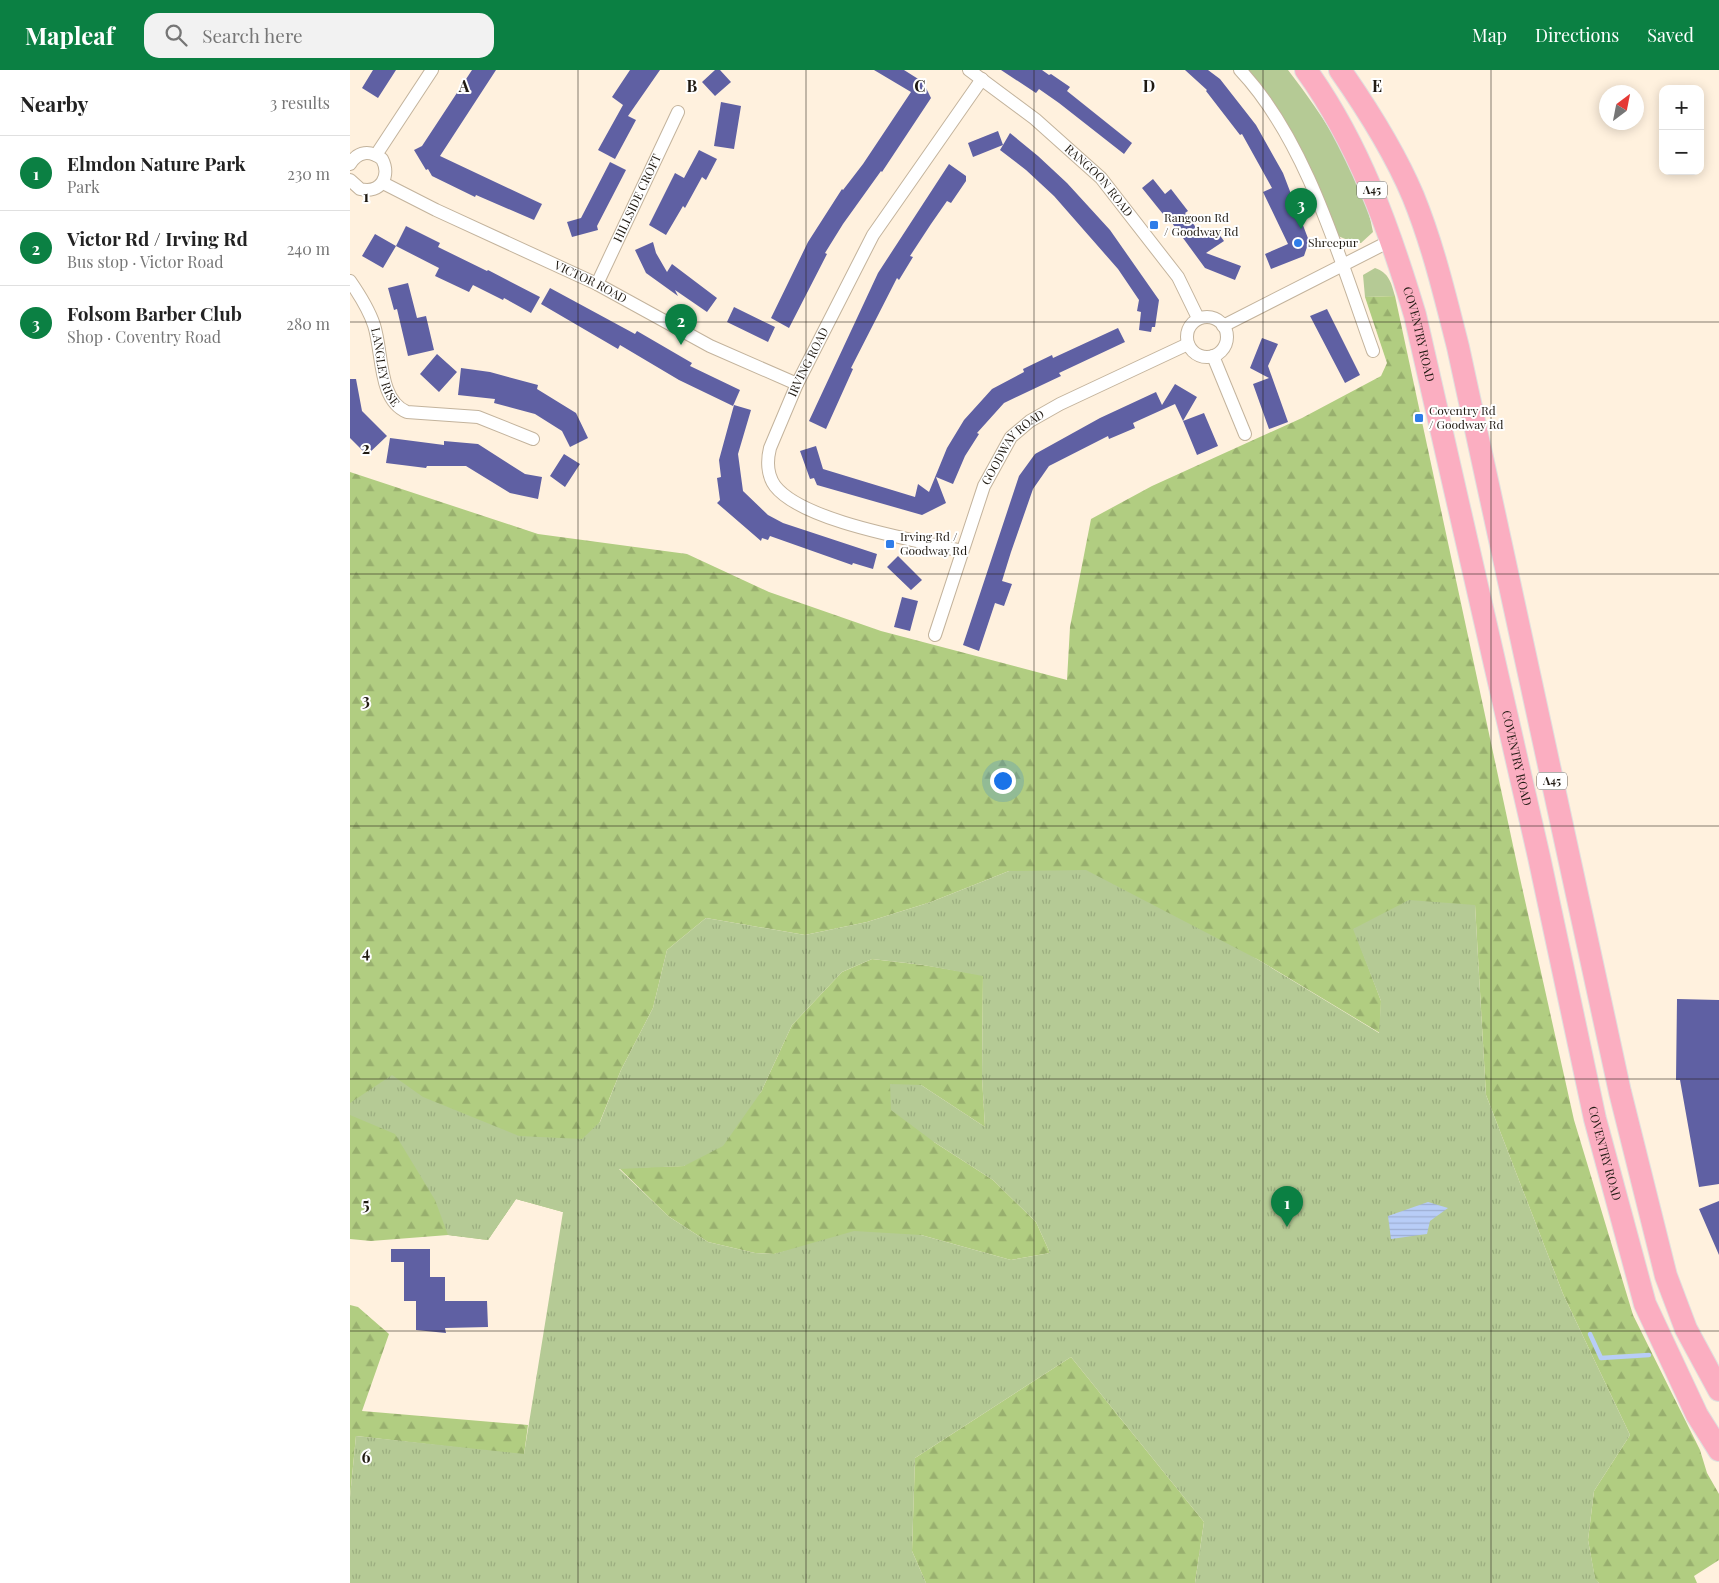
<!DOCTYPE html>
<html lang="en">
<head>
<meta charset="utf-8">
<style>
	:root { --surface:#fff; --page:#f2f2f2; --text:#222; --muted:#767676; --line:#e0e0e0; --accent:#0b8043 }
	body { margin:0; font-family:"Playfair Display",serif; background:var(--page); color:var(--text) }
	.controls { position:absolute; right:15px; top:15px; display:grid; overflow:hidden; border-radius:10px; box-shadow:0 2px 12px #0003 }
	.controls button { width:45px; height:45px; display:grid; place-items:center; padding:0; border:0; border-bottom:1px solid var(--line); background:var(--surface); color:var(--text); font:25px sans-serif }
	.compass { position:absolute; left:1249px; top:15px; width:45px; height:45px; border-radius:50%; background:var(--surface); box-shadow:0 2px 12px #0003; rotate:32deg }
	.you { position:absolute; left:652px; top:710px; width:18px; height:18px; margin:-12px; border:4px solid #fff; border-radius:50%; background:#1a73e8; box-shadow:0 0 0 8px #1a73e833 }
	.badge { display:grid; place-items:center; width:32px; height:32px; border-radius:50%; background:var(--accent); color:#fff; font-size:16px; font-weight:700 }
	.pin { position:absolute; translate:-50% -41px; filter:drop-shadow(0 1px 2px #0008) }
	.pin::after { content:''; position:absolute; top:26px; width:18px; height:15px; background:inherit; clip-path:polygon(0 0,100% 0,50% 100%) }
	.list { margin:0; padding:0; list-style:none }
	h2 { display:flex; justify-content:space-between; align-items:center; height:65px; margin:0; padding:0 20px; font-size:21px }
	h2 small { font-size:16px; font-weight:400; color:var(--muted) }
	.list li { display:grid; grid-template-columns:32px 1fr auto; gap:15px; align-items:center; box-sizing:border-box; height:75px; padding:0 20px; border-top:1px solid var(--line) }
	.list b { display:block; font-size:19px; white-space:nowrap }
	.list p { margin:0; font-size:16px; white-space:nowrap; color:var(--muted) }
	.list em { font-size:16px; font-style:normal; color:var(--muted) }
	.icon { flex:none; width:28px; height:28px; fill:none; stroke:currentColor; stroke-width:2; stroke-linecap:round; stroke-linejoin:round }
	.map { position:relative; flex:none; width:1369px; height:1513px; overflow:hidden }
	header { display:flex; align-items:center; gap:30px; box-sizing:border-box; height:70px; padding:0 25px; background:var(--accent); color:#fff }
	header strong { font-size:24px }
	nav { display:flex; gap:28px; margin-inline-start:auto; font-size:18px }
	.search { width:350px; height:45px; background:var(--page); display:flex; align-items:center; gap:12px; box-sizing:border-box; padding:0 18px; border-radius:15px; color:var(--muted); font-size:19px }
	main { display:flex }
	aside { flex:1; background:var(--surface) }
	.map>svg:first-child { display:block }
</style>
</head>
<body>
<header>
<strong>Mapleaf</strong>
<div class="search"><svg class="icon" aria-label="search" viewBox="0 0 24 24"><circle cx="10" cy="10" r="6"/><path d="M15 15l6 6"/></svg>Search here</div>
<nav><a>Map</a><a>Directions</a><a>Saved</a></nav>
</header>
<main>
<aside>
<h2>Nearby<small>3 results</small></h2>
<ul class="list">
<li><span class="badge">1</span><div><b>Elmdon Nature Park</b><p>Park</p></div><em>230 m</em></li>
<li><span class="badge">2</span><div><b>Victor Rd / Irving Rd</b><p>Bus stop · Victor Road</p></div><em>240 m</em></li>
<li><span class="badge">3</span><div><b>Folsom Barber Club</b><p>Shop · Coventry Road</p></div><em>280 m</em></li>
</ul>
</aside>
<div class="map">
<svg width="1369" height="1513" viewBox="0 0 1369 1513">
	<defs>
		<pattern id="forest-firs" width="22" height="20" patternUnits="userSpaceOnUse" patternTransform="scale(1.25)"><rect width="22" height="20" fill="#b1cd81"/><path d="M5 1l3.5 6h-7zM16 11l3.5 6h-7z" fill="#98af6e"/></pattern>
		<pattern id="park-tufts" width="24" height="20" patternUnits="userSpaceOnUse" patternTransform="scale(1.25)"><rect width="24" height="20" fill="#b5ca95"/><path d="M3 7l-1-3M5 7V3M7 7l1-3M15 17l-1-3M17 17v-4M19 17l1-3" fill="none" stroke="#9bad7f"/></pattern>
		<pattern id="water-rules" width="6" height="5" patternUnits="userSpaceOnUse" patternTransform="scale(1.25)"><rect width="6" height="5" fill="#b8cdf7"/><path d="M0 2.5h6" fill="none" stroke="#9eafd3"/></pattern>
	</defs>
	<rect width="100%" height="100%" fill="#fff1de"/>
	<path fill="#b5ca95" d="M898 0H938C972 44 1014 106 1023 162L1011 173H1005L988 166 934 49Z
		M1025 198C1039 203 1041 212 1045 226L1015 227 1013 205Z"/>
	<path fill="url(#forest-firs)" d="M1045 226 1170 808 1224 1050 1283 1245 1350 1380 1357 1403 1369 1424V1490L1344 1506 1347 1513H1249L1245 1509 1238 1470 1244 1421 1280 1365 1213 1224 1136 1025 1125 835 1004 859 1031 931 1030 963 907 889 659 801 581 832 517 852 455 865 356 848 317 880 303 938 271 1000 213 1142 166 1129 138 1170 98 1165 21 1171 0 1169V402L188 464 337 484 419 522 531 561 717 610 720 557 741 449 802 416 952 348 1031 306 1037 293 1015 227Z
		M522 889 573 895 633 905 632 1007 635 1057 571 1015 584 1072 643 1110 686 1152 700 1183 661 1190 571 1165 462 1175 424 1184 405 1183 358 1172 318 1146 269 1098 334 1096 411 1022 442 955 492 902Z
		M0 1235 8 1237 39 1264 12 1341 178 1355 174 1385 6 1366 0 1427Z
		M721 1287 854 1452 845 1513H576L562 1481 565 1388Z"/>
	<path fill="url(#park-tufts)" fill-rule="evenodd" d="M736 800 907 889 1029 963 1031 931 1003 859 1059 830 1125 835 1136 1025 1213 1224 1280 1365 1244 1421 1238 1470 1245 1508 1249 1513H845L854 1452 721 1287 565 1388 562 1481 576 1513H0V1427L6 1366 174 1384 213 1142 166 1129 138 1170 98 1165 85 1130 45 1064 0 1045V1033L42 1005 73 1027 169 1066 232 1069 250 1052 271 1000 303 938 317 880 356 848 455 865 517 852 581 832 659 801ZM522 889 573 895 633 906 632 1007 635 1057 571 1015 540 1014 541 1040 584 1072 643 1110 686 1152 700 1183 661 1190 571 1165 504 1161 424 1184 405 1183 358 1172 318 1146 269 1099 334 1096 373 1076 411 1022 442 955 492 902Z"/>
	<path fill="url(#water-rules)" d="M1078 1132 1098 1138 1080 1151 1077 1164 1041 1169 1038 1146Z"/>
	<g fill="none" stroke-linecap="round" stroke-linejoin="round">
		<path stroke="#b8cdf7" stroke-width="4.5" d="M1240 1264 1251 1288 1299 1285"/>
	</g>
	<path fill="#5f60a3" d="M23 0H46L28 28 12 18Z
		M122 0H146L90 86 192 134 184 150 126 125 125 127 82 106 78 99 76 100 64 80 72 76Z
		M280 0H310L278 46 286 50 265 89 248 80 273 35 262 27Z
		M365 0H370L381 12 365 26 352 12Z
		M524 0H554L573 12 581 28 532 102 531 101 493 154 475 183 477 184 439 258 421 248 458 172 492 119 493 120 513 94 561 22Z
		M651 0H692L699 5 701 4 720 17 717 21 782 73 774 84 709 33 689 19 686 23Z
		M835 0H858L870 9 906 55 933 103 959 171 954 186 921 199 915 184 938 174 913 122 922 118 892 64 890 65 856 21 857 20Z
		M371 32 391 36 384 79 364 76Z
		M648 61 653 75 660 63 688 86 717 113 760 160 809 230 805 257H802L801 262 789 260 791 242 787 241 789 230 768 199 704 126 676 100 650 80 653 75 623 87 618 73Z
		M349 80 367 89 356 110 352 107 335 138 333 136 316 165 299 155 325 103 334 108Z
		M260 92 276 100 247 156 248 160 222 167 217 152 231 148Z
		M599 94 616 106V111L601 133 597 131 581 154 560 186 563 187 549 210 547 208 501 298 503 299 476 359 459 351 528 203Z
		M803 109 815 124 821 119 838 141 835 143 854 168 866 160 874 171 856 183 891 196 885 210 855 198 822 153 821 154 792 118Z
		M56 156 90 173 88 177 137 201 138 200 190 227 181 243 154 228 153 230 123 215 119 222 85 206 89 198 46 176Z
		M25 164 46 176 33 198 12 186Z
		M303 172 306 183 317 202 322 194 367 228 357 242 325 220 328 226 296 203 285 180Z
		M58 213 67 248 76 246 84 280 58 286 47 239 44 240 38 218Z
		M200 218 285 264 287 261 342 293 340 296 390 320 383 336 329 310 270 275 268 279 191 234Z
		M384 237 425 257 418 272 377 252Z
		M977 239 1010 305 995 313 960 246Z
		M768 258 775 272 709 303 711 306 654 333 627 363 629 364 615 386 603 414 586 407 596 433 572 445 467 415 464 408 460 409 450 381 466 376 473 399 565 427 568 414 579 422 597 378 614 350 642 319 674 302 673 299 702 285 703 288Z
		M912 268 928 274 918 296 938 352 919 359 903 314 919 308 900 298Z
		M87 284 107 302 89 322 70 304Z
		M111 298 140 302 188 315 187 319 226 343 238 368 220 377 212 361 185 344 144 333 145 329 108 325Z
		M0 309H6L12 341 37 366 17 385 0 368Z
		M825 314 847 327 833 351 825 334 783 353 785 358 759 369 758 366 699 396 683 419 661 482 652 511 662 514 654 536 645 533 629 581 613 575 669 406 685 384 750 348 806 322 812 335Z
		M384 335 401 340 388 384 393 421 418 445 433 453 527 484 523 499 503 493 502 495 420 466 418 470 412 468 411 471 367 433 370 430 367 408 371 407 369 390Z
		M854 343 868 376 847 385 833 351Z
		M40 368 94 375V371L128 374 175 404 192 407 188 429 160 423 116 396H77L76 398 36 393Z
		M214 384 230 394 215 417 200 406Z
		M548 486 572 510 561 520 537 497Z
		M552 527 568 531 560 561 544 557Z
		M1327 929 1369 930V1114L1349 1117 1330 1010H1326Z
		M1369 1131V1185L1349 1139Z
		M41 1179H80V1207H95V1231H137L138 1257 95 1258 96 1263 66 1260V1231H54V1192H41Z"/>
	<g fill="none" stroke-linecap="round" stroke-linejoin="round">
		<g stroke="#c3b39c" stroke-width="14">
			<g id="street">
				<path id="s1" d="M619 0 685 49 751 108 828 207 848 248"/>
				<path d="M890 0C957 71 990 190 1023 281"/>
				<path d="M26 85 82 0"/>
				<path d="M0 94C8 81 20 80 32 89 41 106 31 124 10 119L0 110"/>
				<path id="s2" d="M33 113 86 140 247 214 360 276 447 314"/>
				<path id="s3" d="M0 211C9 224 19 240 24 255 33 283 28 330 57 342L128 347 183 369"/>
				<path id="s4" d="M247 214 328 42"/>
				<circle cx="857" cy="267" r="20"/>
				<path d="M873 256 1042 170"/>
				<path d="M863 286 895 364"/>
				<path id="s5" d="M612 481C566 470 453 452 425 416 417 405 417 390 420 378L447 314 523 165 632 9"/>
				<path id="s6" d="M585 565 634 416 661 367 680 351 710 334 838 274"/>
			</g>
		</g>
		<g stroke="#e0dfde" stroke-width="24">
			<g id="highway">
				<path id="s7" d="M956 0C1009 74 1039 158 1065 245L1189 787 1245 1049 1295 1234 1347 1345 1369 1380"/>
				<path d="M990 0C1018 40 1044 81 1063 126 1083 175 1095 226 1108 277L1270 1022 1316 1206 1336 1259 1369 1320"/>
			</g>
		</g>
		<use href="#street" stroke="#fff" stroke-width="12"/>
		<use href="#highway" stroke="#fbaec1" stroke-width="22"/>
	</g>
	<path fill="none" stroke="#201a12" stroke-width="1" stroke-opacity="0.55" d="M228 0V1513M456 0V1513M684 0V1513M913 0V1513M1141 0V1513M0 252H1369M0 504H1369M0 756H1369M0 1009H1369M0 1261H1369"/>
	<g fill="#2f7de9" stroke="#fff" stroke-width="2">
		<rect x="799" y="150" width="10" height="10" rx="2.5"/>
		<circle cx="948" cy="173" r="5"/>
		<rect x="1064" y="343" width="10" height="10" rx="2.5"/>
		<rect x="535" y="469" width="10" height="10" rx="2.5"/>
	</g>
	<g text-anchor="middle" stroke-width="4" stroke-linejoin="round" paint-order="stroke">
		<g fill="#fff" stroke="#635f59" stroke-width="1">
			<rect x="1007" y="111.5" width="30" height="17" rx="4"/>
			<rect x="1187" y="702.5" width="30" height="17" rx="4"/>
		</g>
		<g font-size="11" font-weight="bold" fill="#201a12">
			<text x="1022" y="124">A45</text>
			<text x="1202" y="715">A45</text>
		</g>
		<g font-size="12" fill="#201a12" stroke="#fff">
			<text dy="4" stroke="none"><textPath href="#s1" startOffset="171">RANGOON ROAD</textPath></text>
			<text dy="4" stroke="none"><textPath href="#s4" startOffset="95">HILLSIDE CROFT</textPath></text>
			<text dy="4" stroke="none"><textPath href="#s2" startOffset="230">VICTOR ROAD</textPath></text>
			<text dy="4" stroke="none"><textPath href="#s7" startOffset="289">COVENTRY ROAD</textPath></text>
			<text dy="4" stroke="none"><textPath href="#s5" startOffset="334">IRVING ROAD</textPath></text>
			<text dy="4" stroke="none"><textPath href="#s3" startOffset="94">LANGLEY RISE</textPath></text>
			<text dy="4" stroke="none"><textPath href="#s6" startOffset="206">GOODWAY ROAD</textPath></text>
			<text dy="4" stroke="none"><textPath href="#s7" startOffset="724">COVENTRY ROAD</textPath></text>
			<text dy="4" stroke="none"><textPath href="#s7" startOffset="1129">COVENTRY ROAD</textPath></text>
		</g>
		<g font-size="12" fill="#201a12" stroke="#fff" text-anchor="start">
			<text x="814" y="152">Rangoon Rd<tspan x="814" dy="14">/ Goodway Rd</tspan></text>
			<text x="958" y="177">Shreepur</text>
			<text x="1079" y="345">Coventry Rd<tspan x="1079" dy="14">/ Goodway Rd</tspan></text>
			<text x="550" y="471">Irving Rd /<tspan x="550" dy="14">Goodway Rd</tspan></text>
		</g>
	</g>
	<g font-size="16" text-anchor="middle" font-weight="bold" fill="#201a12" stroke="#fff" stroke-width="4" stroke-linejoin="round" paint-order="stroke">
		<text x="114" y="22">A</text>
		<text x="342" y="22">B</text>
		<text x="570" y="22">C</text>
		<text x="799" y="22">D</text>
		<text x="1027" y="22">E</text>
		<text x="16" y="132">1</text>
		<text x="16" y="384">2</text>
		<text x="16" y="636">3</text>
		<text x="16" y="888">4</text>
		<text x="16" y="1140">5</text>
		<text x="16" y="1393">6</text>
	</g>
</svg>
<div class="controls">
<button>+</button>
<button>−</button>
</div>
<svg class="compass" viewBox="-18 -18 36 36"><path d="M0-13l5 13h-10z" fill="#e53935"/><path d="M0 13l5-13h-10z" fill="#767676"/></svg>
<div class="you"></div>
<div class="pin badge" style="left:937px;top:1157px">1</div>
<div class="pin badge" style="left:331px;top:275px">2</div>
<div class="pin badge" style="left:951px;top:159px">3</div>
</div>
</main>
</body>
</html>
